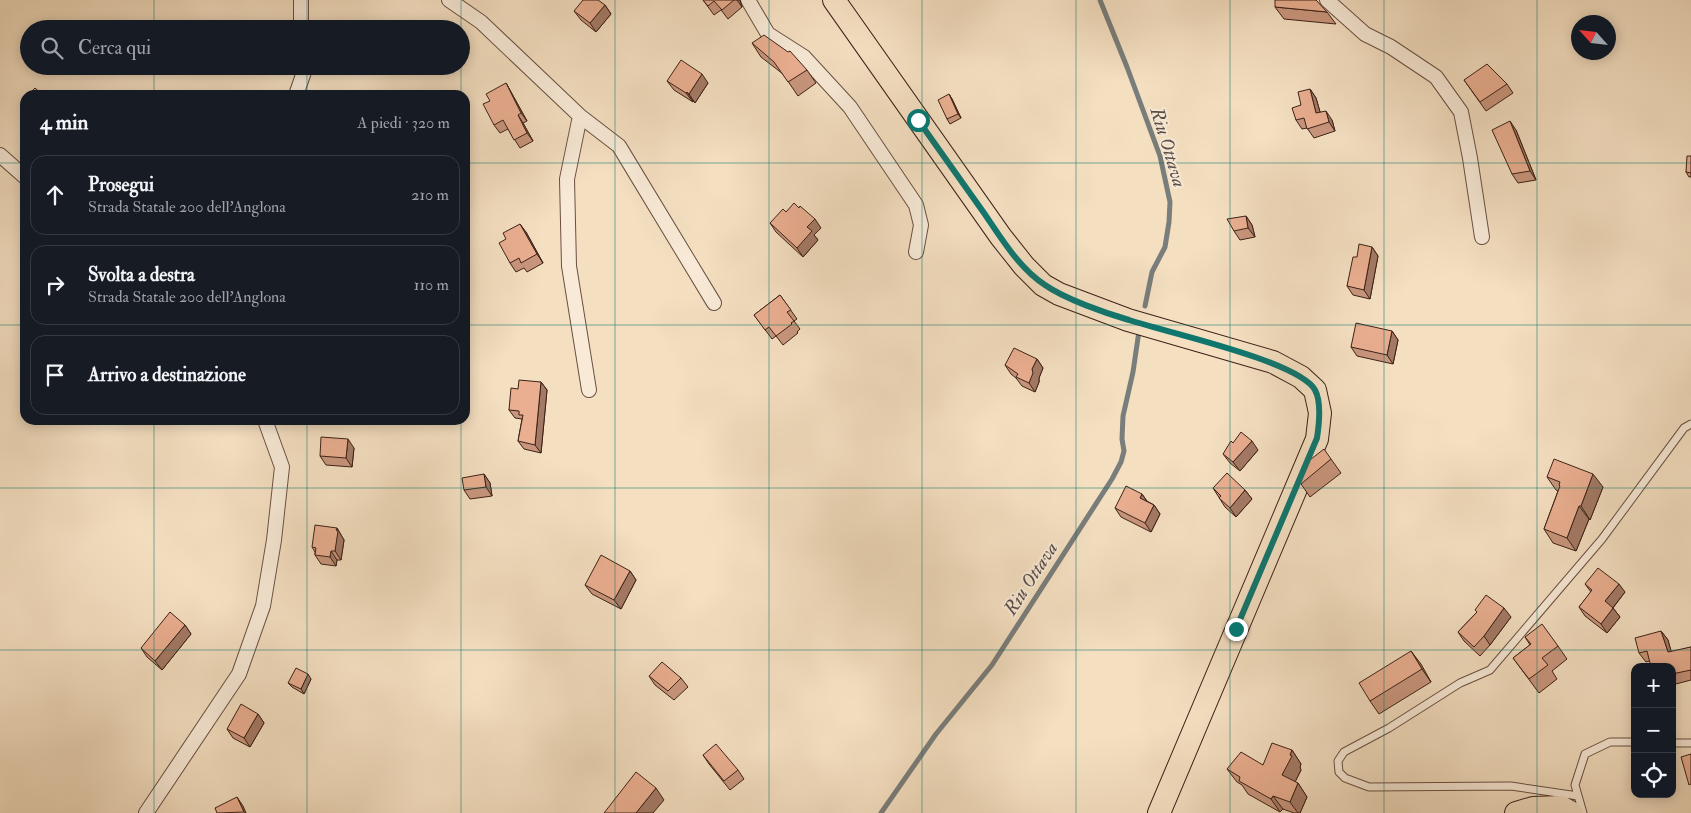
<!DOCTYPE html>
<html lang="it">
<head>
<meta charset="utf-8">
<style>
	:root { --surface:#171b24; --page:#20242c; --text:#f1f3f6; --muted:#9ea1a6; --line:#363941 }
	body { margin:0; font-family:"IM FELL Double Pica",serif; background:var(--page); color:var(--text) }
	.controls { position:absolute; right:15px; bottom:15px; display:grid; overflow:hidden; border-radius:10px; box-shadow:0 2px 12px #0003 }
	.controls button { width:45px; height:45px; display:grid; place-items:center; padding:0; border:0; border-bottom:1px solid var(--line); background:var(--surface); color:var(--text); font:25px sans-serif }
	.compass { position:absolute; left:1571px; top:15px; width:45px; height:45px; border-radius:50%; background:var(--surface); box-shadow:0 2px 12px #0003; rotate:297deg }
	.stop { position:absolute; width:15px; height:15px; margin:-11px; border:4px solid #0f766e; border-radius:50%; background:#fff }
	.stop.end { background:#0f766e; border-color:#fff; box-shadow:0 1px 5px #0008 }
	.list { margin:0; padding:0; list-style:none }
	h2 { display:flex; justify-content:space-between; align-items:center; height:65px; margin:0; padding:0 20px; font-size:21px }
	h2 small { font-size:16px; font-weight:400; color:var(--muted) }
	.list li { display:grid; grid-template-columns:32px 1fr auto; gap:15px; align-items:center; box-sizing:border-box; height:80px; margin:0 10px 10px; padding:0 10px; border:1px solid var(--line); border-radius:15px }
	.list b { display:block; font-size:19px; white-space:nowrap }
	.list p { margin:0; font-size:16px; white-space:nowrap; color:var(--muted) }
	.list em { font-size:16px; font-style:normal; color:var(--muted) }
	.icon { flex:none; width:28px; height:28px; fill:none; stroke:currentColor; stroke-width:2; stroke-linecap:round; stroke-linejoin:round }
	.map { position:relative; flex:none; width:1691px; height:813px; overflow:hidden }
	.search { position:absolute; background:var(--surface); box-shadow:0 2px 12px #0003; left:20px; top:20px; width:450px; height:55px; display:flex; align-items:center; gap:12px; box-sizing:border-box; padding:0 18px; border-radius:28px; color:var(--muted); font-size:19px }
	.panel { position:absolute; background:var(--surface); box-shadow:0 2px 12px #0003; left:20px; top:90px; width:450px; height:335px; border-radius:15px }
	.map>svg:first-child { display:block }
</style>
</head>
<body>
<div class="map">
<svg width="1691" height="813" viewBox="0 0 1691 813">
	<rect width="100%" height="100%" fill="#f4dfc1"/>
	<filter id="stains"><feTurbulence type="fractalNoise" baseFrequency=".004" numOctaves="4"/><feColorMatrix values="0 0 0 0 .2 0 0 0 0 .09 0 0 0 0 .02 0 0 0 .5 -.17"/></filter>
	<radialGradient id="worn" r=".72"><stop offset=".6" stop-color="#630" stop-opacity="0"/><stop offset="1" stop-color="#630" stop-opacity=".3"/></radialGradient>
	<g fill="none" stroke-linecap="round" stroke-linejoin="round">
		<path stroke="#797d7b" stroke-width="5" d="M1100 0 1127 67 1160 156 1170 202 1169 222 1165 247 1152 272 1145 306
			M881 813 936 734 992 665 1112 479 1121 462 1124 451 1122 439 1123 416 1133 372 1139 331"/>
		<g stroke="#6a5042" stroke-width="9">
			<path id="lane" d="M1672 743H1691
				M1578 796 1511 786 1369 787 1345 778 1339 772 1338 761 1344 752 1389 728 1460 683 1490 670 1602 539 1684 428 1691 424
				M1583 813 1575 785 1585 754 1610 742H1635"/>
		</g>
		<g stroke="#6a5042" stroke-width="16">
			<path id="street" d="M301 0V29
				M449 0 481 22 580 116 619 146 714 303
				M748 0 768 34 804 57 850 107 916 205 921 225 916 252
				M1327 0 1365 34 1391 47 1436 77 1461 112 1470 158 1482 237
				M296 95 304 72 303 66
				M580 116 567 179 569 266 589 390
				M0 155 25 177
				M146 813 239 674 263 606 274 540 282 467 265 420"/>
		</g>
		<g stroke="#3c2117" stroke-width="24">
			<path id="primary" d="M834 0 1001 237 1024 266 1043 285 1059 294 1128 320 1273 362 1301 377 1315 390 1320 413 1317 439 1159 813
				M1516 813 1533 808 1561 807 1572 813"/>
		</g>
		<use href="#lane" stroke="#f8ead7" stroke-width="7"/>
		<use href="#street" stroke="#f8ead7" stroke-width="14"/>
		<use href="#primary" stroke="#f4dfc1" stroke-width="22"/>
	</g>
	<path fill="#c9967d" stroke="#3c2117" d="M703 0H740L742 7 728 19 721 10 714 15Z
		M605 5 611 14 596 32 581 20 574 11Z
		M1275 7 1327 12 1336 24 1284 19Z
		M752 43 807 70 816 83 798 96 783 74 761 57Z
		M1464 80 1507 84 1513 93 1486 111Z
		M667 81 708 83 695 103 693 101V102L674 90Z
		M506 83 511 92 527 121 523 123 533 141 520 148 508 129 500 133 494 125 490 101Z
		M1310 89 1316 98 1320 112 1332 120 1335 131 1314 138 1307 128 1302 129 1296 120 1301 105Z
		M949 94 952 99 961 118 950 124 947 119Z
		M1516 130 1536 180 1518 183 1512 174Z
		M1691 156V177H1689L1686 172Z
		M786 212 821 228 814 235 818 240 803 257 776 232 770 223Z
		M1246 216 1252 225 1255 237 1240 240 1234 231Z
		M526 232 543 263 527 272 524 268 516 272 510 263Z
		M1372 247 1378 256 1370 299 1353 295 1347 286 1357 257Z
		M780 295 797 319 794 321 800 329 797 332 798 333 783 345 776 336 772 339 754 315Z
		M1392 331 1398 340 1393 364 1357 356 1351 347Z
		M1037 359 1043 368 1039 378V382L1035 392 1022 386 1016 378 1011 374 1005 365Z
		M541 382 547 390 541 453 524 449 518 441 522 419 515 418 509 410 518 389Z
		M354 448 352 467 326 465 320 456Z
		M1258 450 1240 471 1230 463 1223 454Z
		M1331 459 1341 473 1310 497 1299 481Z
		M484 474 490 483 492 496 470 499 464 490Z
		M1547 477 1603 487 1590 520 1589 519 1576 551 1553 543 1544 529 1558 491 1556 490Z
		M1213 488 1245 490 1252 499 1236 517 1225 507Z
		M1142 494 1147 501 1154 505 1160 514 1151 532 1121 517 1115 508Z
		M337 528 344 540 341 560H337L336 566 321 564 315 555V552L312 547Z
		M630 571 636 580 621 609 592 594 585 585Z
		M1585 584 1625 592 1613 608 1620 617 1607 633 1585 616 1579 607 1591 592Z
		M1475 610 1511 617 1490 645 1480 656 1464 641 1458 632 1477 612Z
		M185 625 191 634 162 670 147 657 141 648Z
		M1661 631 1668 640 1671 652 1691 647V680L1672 685V667L1650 661 1646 662 1639 653Z
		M1525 637 1558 646 1567 659 1552 671 1557 679 1539 693 1513 658 1530 645Z
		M1411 651 1431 682 1379 714 1370 701Z
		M649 676 681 678 688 687 674 700 655 685Z
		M311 679 304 694 292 687 288 683Z
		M258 714 264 723 250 747 233 738 227 729Z
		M1292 750 1301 764 1300 767 1301 770 1295 782 1298 783 1307 797 1300 813H1294L1283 809 1280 812 1248 794 1242 785 1237 782 1227 769 1263 765Z
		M703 755 738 770 744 779 730 790 709 764Z"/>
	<path fill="#a47a66" stroke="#3c2117" d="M737 0H740L742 7Z
		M605 5 611 14 596 32 590 23Z
		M702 74 708 83 695 103 689 94Z
		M506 83 511 92 527 121 521 113Z
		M1310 89 1316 98 1323 122 1316 113Z
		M687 92 693 101V102L686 93Z
		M949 94 952 99 961 118 958 114Z
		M1326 111 1332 120 1335 131 1329 122Z
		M518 115 523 123 533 141 527 133Z
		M1510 121 1516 130 1536 180 1530 171Z
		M1246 216 1252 225 1255 237 1248 228Z
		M815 219 821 228 814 235 818 240 803 257 797 248 807 227Z
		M520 224 526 232 543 263 537 254Z
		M1372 247 1378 256 1370 299 1364 290Z
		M1392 331 1398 340 1393 364 1387 355Z
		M1037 359 1043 368 1039 378V382L1035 392 1029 383 1032 369Z
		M541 382 547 390 541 453 535 445Z
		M348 439 354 448 352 467 346 458Z
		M1252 441 1258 450 1240 471 1233 462Z
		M484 474 490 483 492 496 486 487Z
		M1593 474 1603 487 1590 520 1581 506Z
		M1245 490 1252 499 1236 517 1230 508Z
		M1142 494 1148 503 1140 498Z
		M1154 505 1160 514 1151 532 1145 523Z
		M1579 506 1589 519 1576 551 1567 538Z
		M337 528 344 540 341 560 335 551Z
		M331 551 337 560 336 566 330 557Z
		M630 571 636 580 621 609 614 600Z
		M1619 584 1625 592 1611 610 1605 601Z
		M1504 608 1511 617 1490 645 1484 636Z
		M1613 608 1620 617 1607 633 1601 624Z
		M185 625 191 634 162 670 155 661Z
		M1661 631 1668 640 1674 661 1668 652Z
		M1411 651 1421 664 1431 682 1422 669Z
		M308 674 311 679 304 694 301 689Z
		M258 714 264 723 250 747 244 738Z
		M1292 750 1301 764 1300 767 1301 770 1292 788 1282 775Z
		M1298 783 1307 797 1300 813H1298L1290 802Z
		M656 788 664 800 653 813H636Z
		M1273 796 1283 809 1280 812 1271 799Z
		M237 797 243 806 246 813 244 812Z"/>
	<path fill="#eaaf91" stroke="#3c2117" d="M583 0H598L605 5 590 23 574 11Z
		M703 0H734L722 10 714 1 708 6Z
		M1275 0H1316L1327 12 1275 7Z
		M764 35 788 52 790 51 807 70 788 82 774 62 752 43Z
		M681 60 702 74 689 94 687 92 686 93 667 81Z
		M1487 64 1507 84 1480 102 1464 80Z
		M506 83 521 113 518 115 527 133 514 140 503 120 494 125 483 104 490 101 486 94Z
		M35 88 43 95H28Z
		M1310 89 1316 113 1326 111 1329 122 1307 129 1304 118 1296 120 1292 108 1301 105 1298 92Z
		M949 94 958 114 947 119 938 100Z
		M1510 121 1530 171 1512 174 1492 130Z
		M1687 156H1691V173L1686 172Z
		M794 203 799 208 800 206 815 219 807 227 812 231 797 248 770 223 783 209 786 212Z
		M1246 216 1248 228 1234 231 1227 219Z
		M520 224 537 254 521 263 519 258 510 263 499 243 506 239 503 233Z
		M1359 244 1372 247 1364 290 1347 286 1353 257H1357Z
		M780 295 791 310 787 312 794 321 791 323 792 324 776 336 769 327 765 330 754 315Z
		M1356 323 1392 331 1387 355 1351 347Z
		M1014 348 1037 359 1032 369 1033 373 1029 383 1016 377 1018 374 1005 365Z
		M519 380 541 382 535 445 518 441 523 415H519V411L509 410 511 388 518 389Z
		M1241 432 1252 441 1233 462 1223 454 1231 441 1233 443Z
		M321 437 348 439 346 458 320 456Z
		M1324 449 1331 459 1301 484 1299 481 1306 463Z
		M1554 459 1593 474 1581 506H1579L1567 538 1544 529 1560 486 1559 485 1560 482 1547 477Z
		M1227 473 1245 490 1230 508 1219 498 1221 496 1213 488Z
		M484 474 486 487 464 490 462 478Z
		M1126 486 1142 494 1140 498 1154 505 1145 523 1115 508Z
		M315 525 337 528 336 530 338 531 335 551H331L330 557 315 555 316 548 312 547Z
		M601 555 630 571 614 600 585 585Z
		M1598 568 1619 584 1605 601 1613 608 1601 624 1579 607 1592 590 1585 584Z
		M1486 595 1504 608 1484 636 1474 647 1458 632 1477 612 1475 610Z
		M170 612 185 625 155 661 141 648Z
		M1542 624 1558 646 1542 658 1548 665 1529 679 1513 658 1531 644 1525 637Z
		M1661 631 1668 652 1691 647V670L1672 674V667H1651L1647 651 1639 653 1635 638Z
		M1411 651 1422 669 1370 701 1359 683Z
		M662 662 681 678 668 691 649 676Z
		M296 668 308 674 301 689 288 683Z
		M241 704 258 714 244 738 227 729Z
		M1272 743 1292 750 1290 755 1292 756 1282 775 1298 783 1290 802 1273 796 1271 799 1239 781 1240 777 1227 769 1241 752 1263 765Z
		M716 744 738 770 724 781 703 755Z
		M1691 754V784L1689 785 1681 757Z
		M636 772 656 788 636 813H604Z
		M237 797 244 812 217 813 215 808Z"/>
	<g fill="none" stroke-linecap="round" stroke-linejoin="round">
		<path stroke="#0f766e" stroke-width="6" d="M918 120C940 151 962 182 984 213 1001 238 1019 268 1045 285 1065 299 1105 313 1129 320 1165 332 1299 361 1315 390 1322 403 1319 425 1317 438L1236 629"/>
	</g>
	<path fill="none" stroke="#0f766e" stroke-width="1" stroke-opacity="0.55" d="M154 0V29M307 0V29M461 0V29M615 0V813M769 0V813M922 0V813M1076 0V813M1230 0V813M1384 0V813M1537 0V813M154 66V95M307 66V95M461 66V95M0 163H25M465 163H1691M0 325H25M465 325H1691M154 420V813M307 420V813M461 420V813M0 488H1691M0 650H1691"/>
	<g text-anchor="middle" stroke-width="4" stroke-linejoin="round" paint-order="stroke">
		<g font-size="19" font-style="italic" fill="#5a4f49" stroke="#f8ead7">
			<text transform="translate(1169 147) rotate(73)" y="7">Riu Ottava</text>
			<text transform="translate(1030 578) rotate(-57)" y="7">Riu Ottava</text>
		</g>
	</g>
	<rect width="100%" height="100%" filter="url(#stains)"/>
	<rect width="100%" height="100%" fill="url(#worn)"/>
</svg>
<div class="controls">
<button>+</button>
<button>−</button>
<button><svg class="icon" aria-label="locate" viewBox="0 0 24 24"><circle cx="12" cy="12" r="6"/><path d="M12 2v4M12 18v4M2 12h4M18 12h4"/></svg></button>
</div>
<svg class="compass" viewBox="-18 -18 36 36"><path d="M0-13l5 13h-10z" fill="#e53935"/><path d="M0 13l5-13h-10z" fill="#9ea1a6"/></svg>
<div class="stop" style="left:918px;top:120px"></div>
<div class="stop end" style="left:1236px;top:629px"></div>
<div class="search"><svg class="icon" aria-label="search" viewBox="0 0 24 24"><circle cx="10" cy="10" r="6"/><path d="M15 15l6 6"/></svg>Cerca qui</div>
<section class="panel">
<h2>4 min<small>A piedi · 320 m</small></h2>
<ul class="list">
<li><svg class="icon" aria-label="ahead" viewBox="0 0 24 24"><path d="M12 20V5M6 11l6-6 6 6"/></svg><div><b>Prosegui</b><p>Strada Statale 200 dell'Anglona</p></div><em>210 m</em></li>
<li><svg class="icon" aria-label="right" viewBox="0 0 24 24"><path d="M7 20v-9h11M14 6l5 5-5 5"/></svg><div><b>Svolta a destra</b><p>Strada Statale 200 dell'Anglona</p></div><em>110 m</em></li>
<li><svg class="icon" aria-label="arrive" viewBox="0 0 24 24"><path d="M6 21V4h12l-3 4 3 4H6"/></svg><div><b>Arrivo a destinazione</b></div></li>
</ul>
</section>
</div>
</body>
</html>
